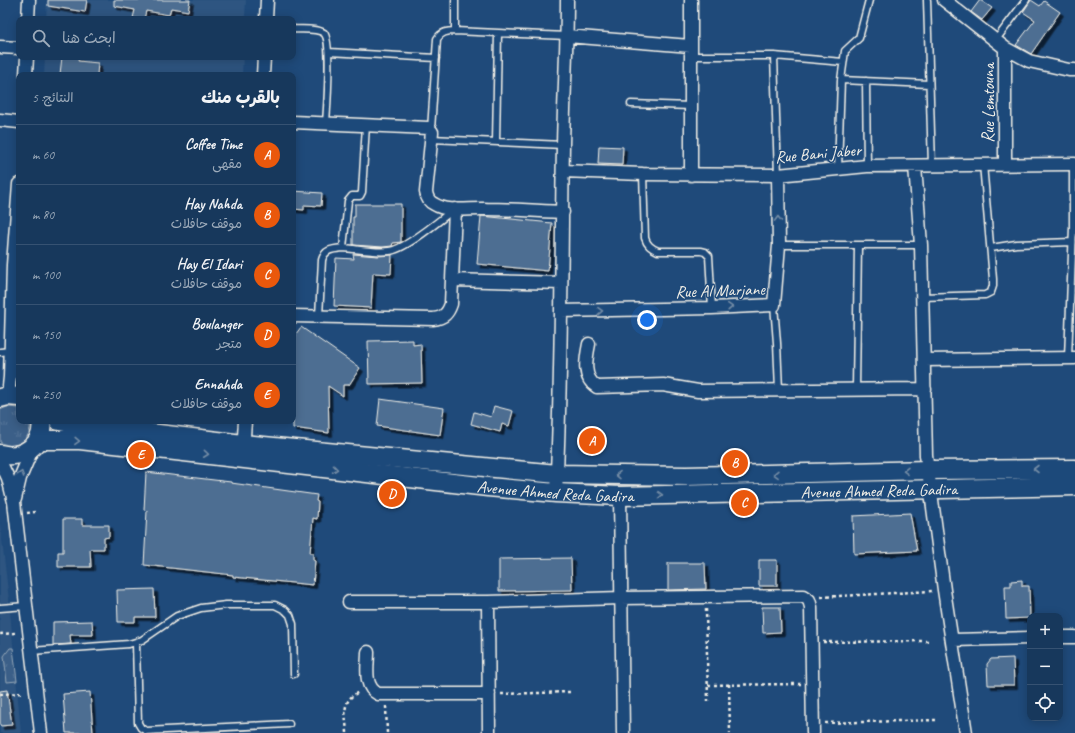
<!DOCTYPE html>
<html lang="ar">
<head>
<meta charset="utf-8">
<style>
	:root { --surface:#17385c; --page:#203f62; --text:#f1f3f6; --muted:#9eacbb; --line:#365272; --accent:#ea580c }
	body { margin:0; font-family:Caveat,"Playpen Sans Arabic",sans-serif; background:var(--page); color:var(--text); direction:rtl }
	.controls { position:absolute; right:12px; bottom:12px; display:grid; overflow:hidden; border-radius:8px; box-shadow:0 2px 10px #0003 }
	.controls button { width:36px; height:36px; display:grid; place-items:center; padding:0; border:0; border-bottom:1px solid var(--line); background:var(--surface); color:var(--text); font:20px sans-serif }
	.you { position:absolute; left:647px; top:320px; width:14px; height:14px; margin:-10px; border:3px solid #fff; border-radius:50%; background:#1a73e8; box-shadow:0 0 0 6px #1a73e833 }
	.badge { display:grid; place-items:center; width:26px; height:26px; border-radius:50%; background:var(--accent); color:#fff; font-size:13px; font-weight:700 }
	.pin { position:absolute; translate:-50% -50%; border:2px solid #fff; box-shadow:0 1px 4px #0006 }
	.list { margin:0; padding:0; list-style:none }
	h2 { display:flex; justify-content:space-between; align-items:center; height:52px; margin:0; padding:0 16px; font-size:17px }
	h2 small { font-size:13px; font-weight:400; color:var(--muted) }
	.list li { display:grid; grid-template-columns:26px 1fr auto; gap:12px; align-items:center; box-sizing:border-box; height:60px; padding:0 16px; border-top:1px solid var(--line) }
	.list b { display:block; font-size:15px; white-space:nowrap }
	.list p { margin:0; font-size:13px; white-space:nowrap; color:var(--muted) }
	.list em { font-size:13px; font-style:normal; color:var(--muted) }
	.icon { flex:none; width:22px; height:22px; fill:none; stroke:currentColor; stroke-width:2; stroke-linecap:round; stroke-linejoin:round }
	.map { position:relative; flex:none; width:1075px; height:733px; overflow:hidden; direction:ltr }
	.search { position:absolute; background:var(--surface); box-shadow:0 2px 10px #0003; left:16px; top:16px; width:280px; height:44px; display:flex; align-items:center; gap:10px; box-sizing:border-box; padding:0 14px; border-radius:8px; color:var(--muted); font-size:15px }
	.panel { position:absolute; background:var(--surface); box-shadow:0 2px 10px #0003; left:16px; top:72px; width:280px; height:352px; border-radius:8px; direction:rtl }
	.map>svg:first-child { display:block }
</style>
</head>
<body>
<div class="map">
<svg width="1075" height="733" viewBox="0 0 1075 733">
	<defs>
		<pattern id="grass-tufts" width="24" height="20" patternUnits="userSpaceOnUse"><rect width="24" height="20" fill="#3a5f88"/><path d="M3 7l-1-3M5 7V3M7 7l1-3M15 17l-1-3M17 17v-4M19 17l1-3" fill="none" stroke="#577699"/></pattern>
		<filter id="shadow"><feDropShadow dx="3.5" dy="3.5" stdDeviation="0" flood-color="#0009"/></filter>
	</defs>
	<rect width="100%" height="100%" fill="#1f4a7a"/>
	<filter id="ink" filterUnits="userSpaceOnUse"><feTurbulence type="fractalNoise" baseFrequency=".025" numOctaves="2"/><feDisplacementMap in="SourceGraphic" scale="8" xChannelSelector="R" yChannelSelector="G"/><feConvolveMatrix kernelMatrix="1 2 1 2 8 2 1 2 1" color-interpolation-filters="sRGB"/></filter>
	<g filter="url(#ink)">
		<path fill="#2d5581" d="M47 0H246L245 19H46Z
			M45 57H243L242 75H44Z
			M0 523 9 600 21 733H0Z"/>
		<path fill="url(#grass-tufts)" stroke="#97a8b8" d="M7 407 19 408V421L30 422C32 439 16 452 0 442V410Z
			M10 648H13L17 681 7 682 4 656Z"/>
		<path fill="#4d6e92" stroke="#f4f1e8" filter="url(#shadow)" d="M48 0H87L85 12 48 6Z
			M114 0H190L188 11 171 8 169 15 146 11 144 19 133 18 135 10 114 6Z
			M980 0 992 8 982 20 971 12Z
			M1031 0 1040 6 1044 1 1060 12 1031 54 1016 45 1035 20 1023 12Z
			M62 57H79L78 61 98 63 97 75 60 74Z
			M599 146 623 147 622 165 598 164Z
			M293 191 322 193 321 206 304 205V210L293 209Z
			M355 204H401V242L393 243 392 246 383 247 353 245V217H355Z
			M481 216 552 223 548 271 477 264Z
			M353 254 378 256 392 255 391 274 373 273 371 308 334 306 336 258 354 259Z
			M301 327 360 368 349 385H343V396L328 386 329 433 293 428V338Z
			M413 340V345L421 344 422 383 369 384 368 341Z
			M380 399 444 408 440 435 377 426Z
			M494 406 513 411 509 426 502 424 500 432 471 424 474 412 491 417Z
			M146 472 231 482V483L317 495 316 501 318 502 317 519 313 518 310 553H313V560L315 561 313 585 233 577V575L144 565 147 511 144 510Z
			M910 513 917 551 854 554 853 516Z
			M63 519H82V525H109V537L104 538V549H90L91 567H58V552H63Z
			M571 558 572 590 499 591V559Z
			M759 560H777V586H759Z
			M668 563H705L706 589 668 590Z
			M1022 580V586H1029L1030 618 1006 619 1005 586H1011V581Z
			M154 589 155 617H135V622H118L117 590Z
			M762 607H780L781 632 763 633Z
			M92 621 93 635H70L71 644 53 645V622Z
			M1013 658 1014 685H988L987 664 991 659Z
			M7 690 12 725 0 726V691Z
			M90 692 93 733H66L63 694Z"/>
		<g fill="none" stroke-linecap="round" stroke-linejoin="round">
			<g stroke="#f4f1e8" stroke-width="9">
				<path id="service" d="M927 0 932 166
					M293 29C302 30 317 28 324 33 332 40 327 109 326 123
					M455 31V0
					M995 41 1026 0
					M329 52 436 58
					M690 56H774L843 62
					M774 56 778 175
					M841 80 929 84
					M866 81 867 166
					M631 104 691 106
					M431 130 437 39C441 32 447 31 455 31L567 36
					M431 139 563 145
					M496 142 498 33
					M838 169 841 80 845 51 859 38 869 0
					M643 174 645 238C647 245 651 248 658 251H701L705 252 709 256 712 308
					M779 245H921
					M343 248C358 249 375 253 389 251 405 250 440 220 453 210
					M991 248 1016 244 1072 242
					M922 297 985 295 991 292 993 286V279L983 164
					M774 305 777 343 779 390
					M319 316 322 260C325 249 333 249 343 248L348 201 352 196H360L362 192 366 125
					M0 352 11 351 19 353
					M1068 358 1073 227V164
					M856 389 858 245
					M0 608 26 606
					M136 643 138 723 141 728 146 731 289 724
					M31 651 129 644 142 640 177 616 201 608 226 605H275L285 610 290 615 293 624 294 674"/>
			</g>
			<g stroke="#f4f1e8" stroke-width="15">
				<path id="minor" d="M691 0V175
					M944 0 1005 48 1029 61 1069 70H1075
					M28 19 29 0
					M266 19 267 0
					M567 36 690 46
					M0 47 19 48
					M26 75 27 57
					M263 75 264 57
					M0 120 19 122
					M293 122 429 128 432 132 426 192C427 198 429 202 434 204 448 213 470 208 486 209 511 209 537 211 563 212
					M1005 164V48
					M915 166 921 245 926 455 944 590 966 733
					M563 171 643 174 778 175 867 166 1075 164
					M452 280 561 283
					M561 311 712 308 774 305 779 245 778 175
					M293 316 433 319C444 318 448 313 451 304L455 209
					M589 344C586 359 582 378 597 387L663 385 698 391 925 389
					M924 360 1075 358
					M8 396 10 377 13 265 19 184
					M243 452 245 421
					M0 461 8 478 14 502 41 733
					M556 493C562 377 561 261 563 145 564 97 567 48 567 0
					M620 496 623 733
					M15 499 20 478 33 447
					M349 602H488L621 598 803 596 809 600 811 607 813 733
					M488 602 489 733
					M1060 637H1075
					M953 640 1030 638
					M368 652C368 667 363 686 378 694H489"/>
			</g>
			<g stroke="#f4f1e8" stroke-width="21">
				<g id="secondary">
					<path d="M0 398 8 396 19 397"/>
					<path d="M59 421 82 425 243 444 557 474 686 476 929 470 1075 469"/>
					<path id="s1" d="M38 440H80L488 487 556 493 620 496 1075 486"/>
					<path d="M0 454C21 460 45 445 41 421"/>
				</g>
			</g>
			<path stroke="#f4f1e8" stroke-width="2.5" stroke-dasharray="3 3" stroke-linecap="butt" d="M27 513 35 512
				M821 597 932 591
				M706 609 708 701
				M0 634 17 633
				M823 642 929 641
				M729 684 730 733
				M708 685 801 684
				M0 694 24 693
				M501 694 571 692
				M386 706 387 733
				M825 723 936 720
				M347 733C346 715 340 701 359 692"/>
			<use href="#service" stroke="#1f4a7a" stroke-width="6"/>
			<use href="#minor" stroke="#1f4a7a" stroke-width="12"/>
			<use href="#secondary" stroke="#1f4a7a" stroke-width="18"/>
		</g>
		<defs><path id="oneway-chevron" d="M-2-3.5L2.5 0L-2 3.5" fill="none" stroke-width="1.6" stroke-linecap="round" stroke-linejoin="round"/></defs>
		<g stroke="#748da6">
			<use href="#oneway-chevron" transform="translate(778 219) rotate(-91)"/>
			<use href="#oneway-chevron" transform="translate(730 307) rotate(-4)"/>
			<use href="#oneway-chevron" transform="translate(600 311) rotate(-1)"/>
			<use href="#oneway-chevron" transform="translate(77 441) rotate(2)"/>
			<use href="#oneway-chevron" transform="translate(206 454) rotate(6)"/>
			<use href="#oneway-chevron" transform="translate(335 469) rotate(7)"/>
			<use href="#oneway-chevron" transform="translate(1036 469) rotate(180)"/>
			<use href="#oneway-chevron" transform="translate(906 471) rotate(179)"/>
			<use href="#oneway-chevron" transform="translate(21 474) rotate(-71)"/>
			<use href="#oneway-chevron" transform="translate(776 474) rotate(179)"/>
			<use href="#oneway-chevron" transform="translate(618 475) rotate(-179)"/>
			<use href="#oneway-chevron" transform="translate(660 495) rotate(-1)"/>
		</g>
	</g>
	<g text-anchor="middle" stroke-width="3" stroke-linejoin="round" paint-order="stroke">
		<g font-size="17" fill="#f4f1e8" stroke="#1f4a7a">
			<text transform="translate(988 103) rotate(-90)" y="6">Rue Lemtouna</text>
			<text transform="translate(818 153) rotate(-5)" y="6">Rue Bani Jaber</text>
			<text transform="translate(720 290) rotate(-2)" y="6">Rue Al Marjane</text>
			<text dy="6" stroke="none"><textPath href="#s1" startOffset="520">Avenue Ahmed Reda Gadira</textPath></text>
			<text dy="6" stroke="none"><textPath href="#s1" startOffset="844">Avenue Ahmed Reda Gadira</textPath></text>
		</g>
	</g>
</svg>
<div class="controls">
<button>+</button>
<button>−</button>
<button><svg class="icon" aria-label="locate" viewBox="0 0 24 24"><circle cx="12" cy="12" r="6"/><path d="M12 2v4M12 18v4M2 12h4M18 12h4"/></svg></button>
</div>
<div class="you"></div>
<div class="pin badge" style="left:592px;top:441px">A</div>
<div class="pin badge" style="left:735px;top:463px">B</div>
<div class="pin badge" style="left:744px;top:503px">C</div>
<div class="pin badge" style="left:392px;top:494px">D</div>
<div class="pin badge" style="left:141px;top:455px">E</div>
<div class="search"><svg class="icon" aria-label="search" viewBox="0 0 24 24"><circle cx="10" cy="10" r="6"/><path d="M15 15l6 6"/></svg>ابحث هنا</div>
<section class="panel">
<h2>بالقرب منك<small>النتائج: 5</small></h2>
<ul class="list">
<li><span class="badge">A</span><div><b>Coffee Time</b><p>مقهى</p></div><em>60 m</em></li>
<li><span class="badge">B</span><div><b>Hay Nahda</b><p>موقف حافلات</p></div><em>80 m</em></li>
<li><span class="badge">C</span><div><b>Hay El Idari</b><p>موقف حافلات</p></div><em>100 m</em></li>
<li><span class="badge">D</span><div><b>Boulanger</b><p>متجر</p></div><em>150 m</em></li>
<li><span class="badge">E</span><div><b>Ennahda</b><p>موقف حافلات</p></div><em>250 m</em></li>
</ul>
</section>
</div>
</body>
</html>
